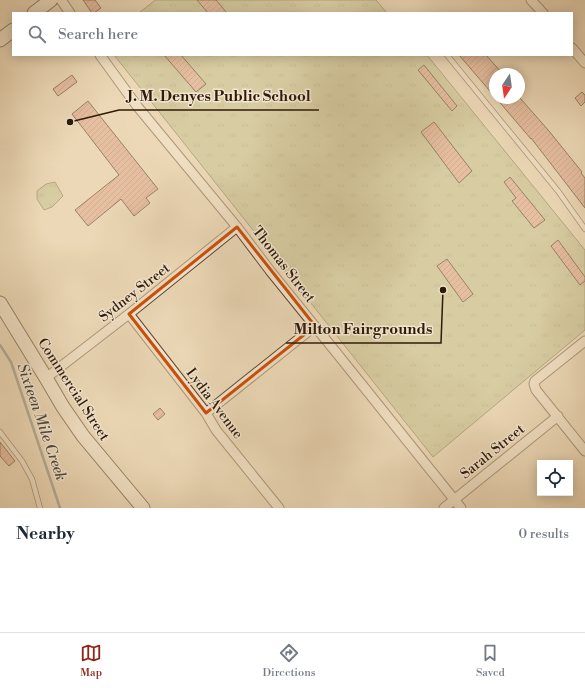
<!DOCTYPE html>
<html lang="en">
<head>
<meta charset="utf-8">
<style>
	:root { --surface:#fff; --page:#f6f6f7; --text:#1f2937; --muted:#747a83; --line:#e0e1e3; --accent:#8f2418 }
	body { margin:0; font-family:"Libre Bodoni",serif; background:var(--page); color:var(--text) }
	.controls { position:absolute; right:12px; bottom:12px; display:grid; overflow:hidden; border-radius:0px; box-shadow:0 2px 10px #0003 }
	.controls button { width:36px; height:36px; display:grid; place-items:center; padding:0; border:0; border-bottom:1px solid var(--line); background:var(--surface); color:var(--text); font:20px sans-serif }
	.compass { position:absolute; left:489px; top:68px; width:36px; height:36px; border-radius:50%; background:var(--surface); box-shadow:0 2px 10px #0003; rotate:193deg }
	.list { margin:0; padding:0; list-style:none }
	h2 { display:flex; justify-content:space-between; align-items:center; height:52px; margin:0; padding:0 16px; font-size:17px }
	h2 small { font-size:13px; font-weight:400; color:var(--muted) }
	.icon { flex:none; width:22px; height:22px; fill:none; stroke:currentColor; stroke-width:2; stroke-linecap:round; stroke-linejoin:round }
	.map { position:relative; flex:none; width:585px; height:508px; overflow:hidden }
	.search { position:absolute; background:var(--surface); box-shadow:0 2px 10px #0003; left:12px; right:12px; top:12px; height:44px; display:flex; align-items:center; gap:10px; box-sizing:border-box; padding:0 14px; border-radius:0px; color:var(--muted); font-size:15px }
	.sheet { height:124px; background:var(--surface) }
	nav { display:flex; justify-content:space-around; align-items:center; box-sizing:border-box; height:56px; border-top:1px solid var(--line); background:var(--surface); font-size:11px; color:var(--muted) }
	nav a { display:grid; justify-items:center; gap:2px }
	nav .on { color:var(--accent) }
	.map>svg:first-child { display:block }
</style>
</head>
<body>
<div class="map">
<svg width="585" height="508" viewBox="0 0 585 508">
	<defs>
		<pattern id="grass-tufts" width="24" height="20" patternUnits="userSpaceOnUse"><rect width="24" height="20" fill="#bebd8a"/><path d="M3 7l-1-3M5 7V3M7 7l1-3M15 17l-1-3M17 17v-4M19 17l1-3" fill="none" stroke="#a4a276"/></pattern>
		<pattern id="building-hatch" width="6" height="6" patternUnits="userSpaceOnUse"><rect width="6" height="6" fill="#dd9d86"/><path d="M-1 1l2-2M0 6l6-6M5 7l2-2" fill="none" stroke="#b47f6c"/></pattern>
	</defs>
	<rect width="100%" height="100%" fill="#ecd8b7"/>
	<filter id="stains"><feTurbulence type="fractalNoise" baseFrequency=".005" numOctaves="4"/><feColorMatrix values="0 0 0 0 .2 0 0 0 0 .09 0 0 0 0 .02 0 0 0 .5 -.17"/></filter>
	<radialGradient id="worn" r=".72"><stop offset=".6" stop-color="#630" stop-opacity="0"/><stop offset="1" stop-color="#630" stop-opacity=".3"/></radialGradient>
	<path fill="url(#grass-tufts)" stroke="#766c48" d="M155 0H376L387 13H139Z
		M114 55H427L585 250V330L433 457Z
		M55 182 63 196 52 207 44 210 37 199V191L46 184Z"/>
	<g fill="none" stroke-linecap="round" stroke-linejoin="round">
		<path stroke="#727873" stroke-width="2.5" d="M0 345 11 362 60 508"/>
	</g>
	<path fill="url(#building-hatch)" stroke="#2f1a06" d="M83 0H95L101 8 94 13H92Z
		M197 0H216L227 13H208Z
		M164 55H181L206 84 196 92Z
		M459 55H486L503 74H495V97Z
		M424 65 457 106 452 111 418 70Z
		M72 75 77 82 58 96 53 89Z
		M582 92 585 95V102L581 106 575 98Z
		M496 98H520L549 131 582 172 581 173 585 178V208L531 138V139Z
		M88 101 158 189 146 198 150 203 134 216 121 199 88 226 75 210 119 175 72 114Z
		M434 122 472 171 459 183 421 132Z
		M510 177 545 220 534 228 512 201 516 198 504 182Z
		M558 240 585 277V281L580 285 551 246Z
		M447 259 473 294 463 302 437 266Z
		M160 408 165 414 158 420 153 414Z
		M0 442 15 461 9 466 0 456Z"/>
	<g fill="none" stroke-linecap="round" stroke-linejoin="round">
		<g stroke="#5e4a32" stroke-width="6">
			<path id="lane" d="M447 55 558 191 585 229
				M0 432 22 461 32 479 40 508"/>
		</g>
		<g stroke="#5e4a32" stroke-width="11">
			<path id="street" d="M61 0 70 13
				M531 0 543 13
				M572 48 585 63
				M100 55 137 106 237 227 271 272 339 356 461 508
				M129 314 206 413 216 430 279 508
				M585 341 535 381 534 384 536 390 585 451
				M46 378 129 314 237 227
				M206 413 315 326
				M444 508 558 416"/>
		</g>
		<g stroke="#2f1a06" stroke-width="15">
			<path id="secondary" d="M34 13 51 0
				M0 40 13 30
				M0 303 46 378 63 407 83 436 143 508"/>
		</g>
		<use href="#lane" stroke="#f3e6d0" stroke-width="4.5"/>
		<use href="#street" stroke="#f3e6d0" stroke-width="9"/>
		<use href="#secondary" stroke="#f3e6d0" stroke-width="13"/>
	</g>
	<path d="M0 0H585V508H0ZM237 227 315 326 206 413 129 314Z" fill="#ecd8b7" fill-opacity=".55" fill-rule="evenodd"/>
	<path fill="none" stroke="#cc500b" stroke-width="3" stroke-linejoin="round" d="M237 227 315 326 206 413 129 314Z"/>
	<g text-anchor="middle" stroke-width="3" stroke-linejoin="round" paint-order="stroke">
		<g font-size="14" fill="#2f1a06" stroke="#f3e6d0">
			<text transform="translate(284 264) rotate(52)" y="5">Thomas Street</text>
			<text transform="translate(134 292) rotate(-38)" y="5">Sydney Street</text>
			<text transform="translate(74 389) rotate(57)" y="5">Commercial Street</text>
			<text transform="translate(215 403) rotate(53)" y="5">Lydia Avenue</text>
			<text transform="translate(492 451) rotate(-39)" y="5">Sarah Street</text>
		</g>
		<g font-size="15" font-style="italic" fill="#51493c" stroke="#f3e6d0">
			<text transform="translate(42 422) rotate(71)" y="5">Sixteen Mile Creek</text>
		</g>
	</g>
	<path fill="none" stroke="#2f1a06" stroke-width="1.5" d="M70 122L119 110H319M443 290L441 343H286"/>
	<g fill="#2f1a06" stroke="#f3e6d0" stroke-width="1.5">
		<circle cx="70" cy="122" r="4"/>
		<circle cx="443" cy="290" r="4"/>
	</g>
	<g font-size="15" text-anchor="middle" font-weight="bold" fill="#2f1a06" stroke="#f3e6d0" stroke-width="3" stroke-linejoin="round" paint-order="stroke">
		<text x="219" y="101">J. M. Denyes Public School</text>
		<text x="363" y="334">Milton Fairgrounds</text>
	</g>
	<rect width="100%" height="100%" filter="url(#stains)"/>
	<rect width="100%" height="100%" fill="url(#worn)"/>
</svg>
<div class="controls">
<button><svg class="icon" aria-label="locate" viewBox="0 0 24 24"><circle cx="12" cy="12" r="6"/><path d="M12 2v4M12 18v4M2 12h4M18 12h4"/></svg></button>
</div>
<svg class="compass" viewBox="-18 -18 36 36"><path d="M0-13l5 13h-10z" fill="#e53935"/><path d="M0 13l5-13h-10z" fill="#747a83"/></svg>
<div class="search"><svg class="icon" aria-label="search" viewBox="0 0 24 24"><circle cx="10" cy="10" r="6"/><path d="M15 15l6 6"/></svg>Search here</div>
</div>
<section class="sheet">
<h2>Nearby<small>0 results</small></h2>
<ul class="list">
</ul>
</section>
<nav>
<a class="on"><svg class="icon" aria-label="map" viewBox="0 0 24 24"><path d="M3 6l6-2 6 2 6-2v14l-6 2-6-2-6 2zM9 4v14M15 6v14"/></svg>Map</a>
<a><svg class="icon" aria-label="directions" viewBox="0 0 24 24"><path d="M12 3l9 9-9 9-9-9zM9 14v-3h6M13 9l2 2-2 2"/></svg>Directions</a>
<a><svg class="icon" aria-label="saved" viewBox="0 0 24 24"><path d="M7 4h10v16l-5-4-5 4z"/></svg>Saved</a>
</nav>
</body>
</html>
